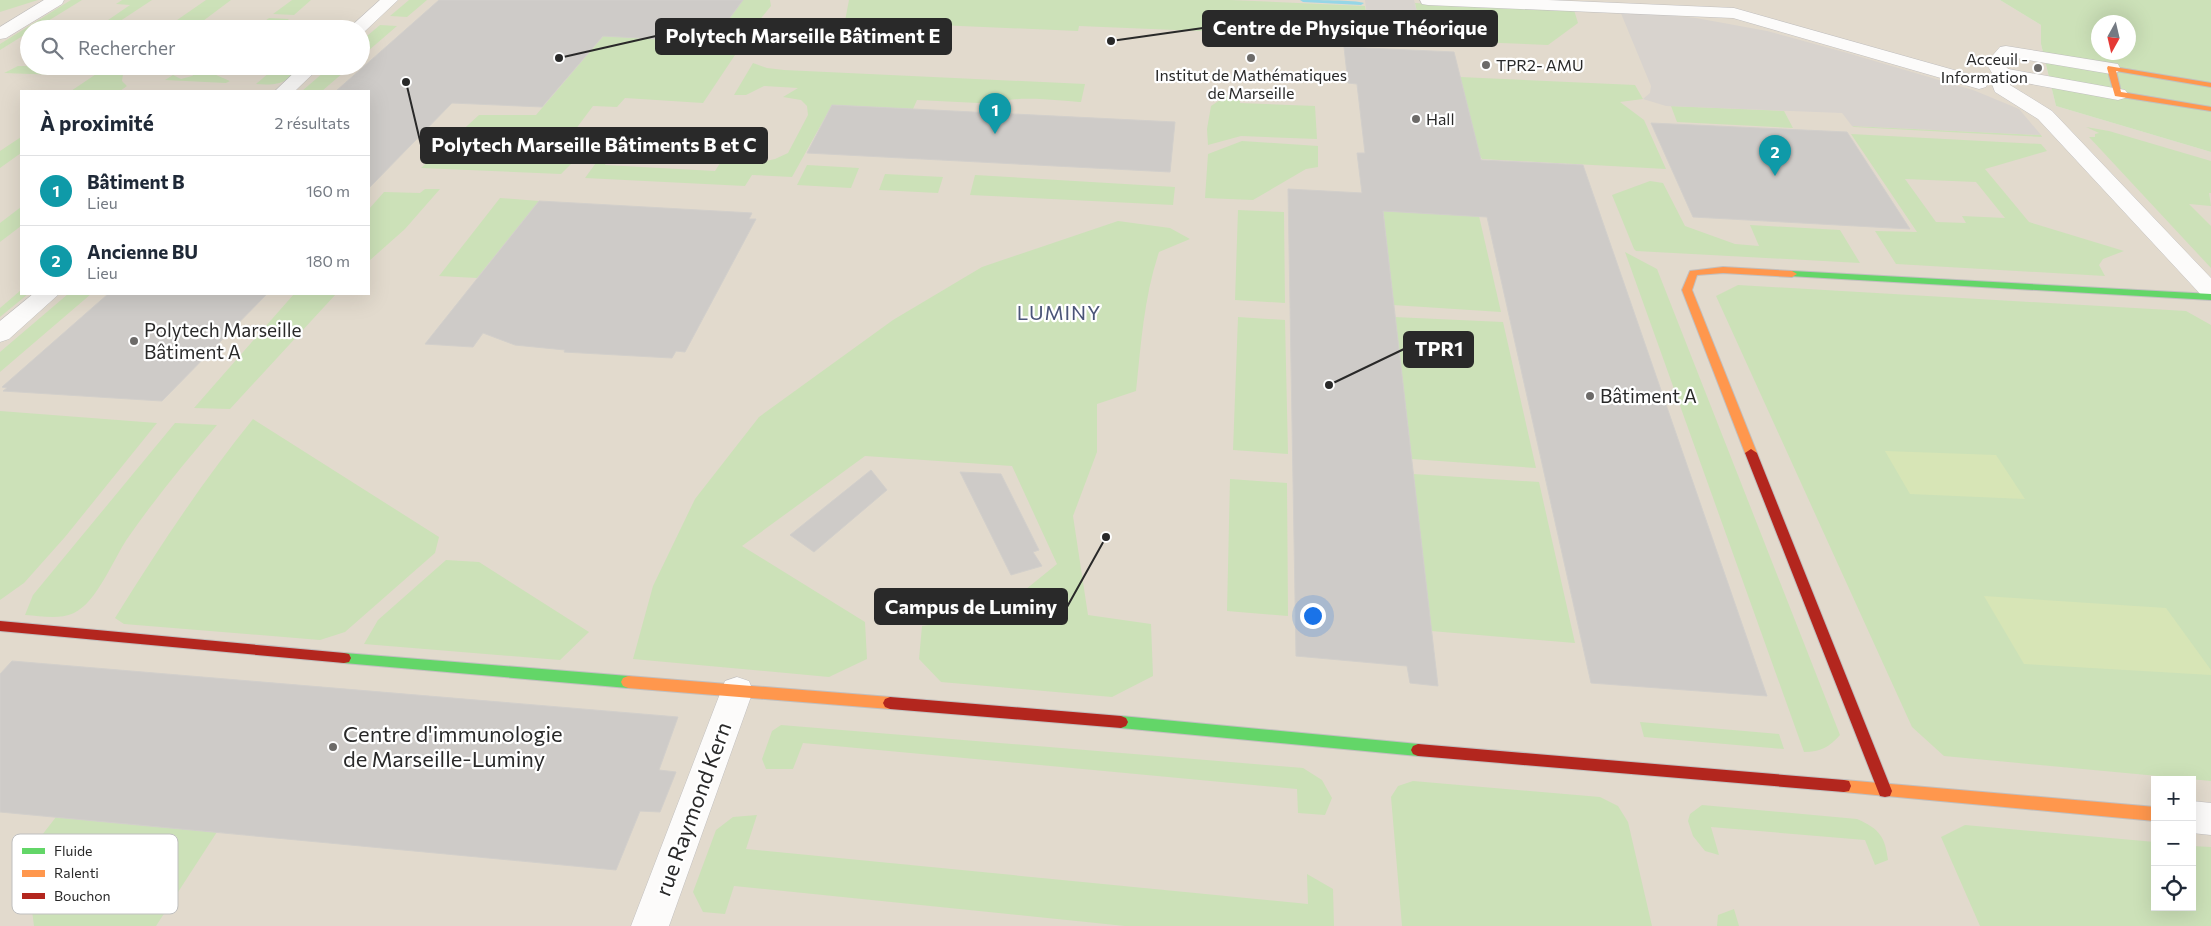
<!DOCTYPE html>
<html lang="fr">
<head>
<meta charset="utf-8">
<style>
	:root { --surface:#fff; --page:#f6f6f7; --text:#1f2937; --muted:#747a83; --line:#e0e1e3; --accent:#2563eb }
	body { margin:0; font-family:Commissioner,sans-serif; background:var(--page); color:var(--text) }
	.controls { position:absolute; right:15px; bottom:15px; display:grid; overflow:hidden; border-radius:0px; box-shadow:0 5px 20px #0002 }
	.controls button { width:45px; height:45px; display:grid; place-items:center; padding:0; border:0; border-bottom:1px solid var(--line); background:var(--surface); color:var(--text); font:25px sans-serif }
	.compass { position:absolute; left:2091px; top:15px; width:45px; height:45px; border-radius:50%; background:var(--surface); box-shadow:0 5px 20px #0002; rotate:188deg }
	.you { position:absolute; left:1312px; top:615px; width:18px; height:18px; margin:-12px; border:4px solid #fff; border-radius:50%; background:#1a73e8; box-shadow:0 0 0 8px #1a73e833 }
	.badge { display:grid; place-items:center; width:32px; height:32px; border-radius:50%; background:var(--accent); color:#fff; font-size:16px; font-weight:700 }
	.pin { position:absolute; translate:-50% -41px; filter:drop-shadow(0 1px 2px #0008) }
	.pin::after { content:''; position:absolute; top:26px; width:18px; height:15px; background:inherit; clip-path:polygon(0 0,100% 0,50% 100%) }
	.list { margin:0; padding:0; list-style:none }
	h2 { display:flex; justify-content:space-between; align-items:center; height:65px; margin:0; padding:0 20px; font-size:21px }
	h2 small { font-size:16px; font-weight:400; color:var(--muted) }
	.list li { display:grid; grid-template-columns:32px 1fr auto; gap:15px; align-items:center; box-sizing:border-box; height:70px; padding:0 20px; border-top:1px solid var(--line) }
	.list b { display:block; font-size:19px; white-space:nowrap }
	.list p { margin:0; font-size:16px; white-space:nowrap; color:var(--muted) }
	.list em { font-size:16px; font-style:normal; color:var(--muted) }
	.icon { flex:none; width:28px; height:28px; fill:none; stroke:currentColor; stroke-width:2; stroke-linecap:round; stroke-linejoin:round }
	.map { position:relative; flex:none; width:2211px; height:926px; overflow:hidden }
	.search { position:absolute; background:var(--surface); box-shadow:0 5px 20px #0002; left:20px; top:20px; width:350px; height:55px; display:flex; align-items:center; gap:12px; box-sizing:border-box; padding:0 18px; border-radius:28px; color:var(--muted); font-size:19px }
	.panel { position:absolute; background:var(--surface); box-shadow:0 5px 20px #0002; left:20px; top:90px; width:350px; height:205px; border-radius:0px }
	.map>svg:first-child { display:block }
</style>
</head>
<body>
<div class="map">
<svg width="2211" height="926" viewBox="0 0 2211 926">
	<rect width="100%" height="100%" fill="#e8e3de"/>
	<path fill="#e2dacd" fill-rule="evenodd" d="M0 0H2000L2041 25V44L2056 106 2211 152V926H0ZM29 29H361V66H29ZM21 91H369V294H21ZM2155 780H2192V907H2155Z"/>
	<path fill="#cce1b8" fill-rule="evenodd" d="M0 0H38L0 12Z
		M71 0H82L35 29H29V32L0 50V44Z
		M122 0H152L108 29H95L130 5 116 4Z
		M206 0H231L195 27 164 29Z
		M292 0H311L294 15 273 14Z
		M409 0H427L407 17 390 16Z
		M743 0H770L771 6 758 22 728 20Z
		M849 0H1230L1365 6 1369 34 1365 38 1079 26 1078 31 845 21Z
		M2000 0H2211V152L2056 106 2041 44V25ZM2098 22H2128V52H2098Z
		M1415 3 1574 10 1578 23 1548 45 1423 40Z
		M269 18 289 19 277 29H254Z
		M617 20 667 40 712 42 719 33 749 34 703 103 625 98 617 107 593 106 552 161 572 163 561 174 421 168 479 115H536Z
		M380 25 397 26 361 57V41Z
		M753 63 767 68 784 70 1085 84 1081 102C1064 101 1011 94 999 104L917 100 913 109 832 105 792 177 752 175 745 186 585 178 598 160 612 154 605 165 715 171 722 160 757 163 775 159 788 153 808 115 807 106 801 100 783 97 798 88 764 86 746 95H734Z
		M18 66H48L49 69 72 66 58 75 4 73Z
		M108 66H124L122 81 127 86 120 91H71Z
		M205 66H228L216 75 230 81 226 83 165 80 173 75 181 79 192 76Z
		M277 66H305C286 82 281 86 256 84Z
		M331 66H351L322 91H302Z
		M1460 77 1635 85 1643 99 1620 102 1644 120 1666 169 1482 159 1479 154Z
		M1241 92 1240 103 1315 106 1317 139 1241 136 1208 145 1207 129 1211 106 1226 96Z
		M1671 106 1784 111 1793 128 1677 122Z
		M1852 126 2041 135 2042 137 1854 127Z
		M2086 127 2109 131 2211 161V193H2209L2211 206 2189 204 2211 226V268L2089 137H2095V134L2099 133Z
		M1851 134 2041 144 2047 151 1985 169 2029 222 2124 251 2103 259 2099 265 2105 276 1896 264 1875 231 1917 232ZM1905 179 1976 182 2005 218 1962 216 1966 223 1936 222Z
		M21 137V153L0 168V151Z
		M1242 141 1318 146V167L1306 169 1253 200 1205 198 1208 154Z
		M807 165 859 168 851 188 797 185Z
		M885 174 943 177 938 193 879 190Z
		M975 175 1175 187 1173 205 970 195Z
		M1650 181 1663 183 1685 226 1735 244 1759 246 1750 225 1840 230 1860 263 1636 251 1634 249 1612 195Z
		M425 189H440L405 229 369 261V209L384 192 420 193Z
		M500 198 539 201 477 278 439 276Z
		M21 207V226L0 242V223Z
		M1238 210 1284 212 1285 303 1235 300Z
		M1383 211 1479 216 1501 312 1393 305Z
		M1118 221 1170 228 1190 239 1159 252C1144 297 1141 344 1136 391L1097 404V452L1073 516 1088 615 1151 624 1153 676 1112 697 941 682 919 659 922 626 994 615 1057 564 1012 466 865 456 742 546 865 622 867 659 829 677 633 659 653 586 695 499 759 417 893 320 982 267Z
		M1625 252 1657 269 1840 735C1829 747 1821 752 1804 752Z
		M1738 285 2186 311 2211 325V781L1944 756 1912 727 1716 296Z
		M21 290V294H28L0 317V308Z
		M68 294H91L0 372V352Z
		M294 294H336L230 409 194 408Z
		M1238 317 1285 320 1288 454 1233 450Z
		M1394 317 1503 322 1536 468 1412 459Z
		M0 411 157 423 65 537 24 583 0 600Z
		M253 419 439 537 435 553 345 632 320 640 124 624 115 618C158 549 202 482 253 419Z
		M175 423 217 425C185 462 154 500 127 539 113 560 97 602 74 613 58 620 42 616 25 615L33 595Z
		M1413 474 1539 482 1575 643 1431 631Z
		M1230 479 1287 483 1288 616 1227 611Z
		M446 560 479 562 589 632 560 660 364 644 378 620Z
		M1640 722 1779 734 1784 749 1644 737Z
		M781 725 1303 768 1322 780 1332 798 1325 815 1298 813 1297 789 803 743 793 769H766L762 759 772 731Z
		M1413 781 1600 797 1618 806 1628 822 1652 926H1402L1391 797 1398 786Z
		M1702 805 1857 819C1880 829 1885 837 1888 860L1875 865 1865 840 1711 827 1719 855 1705 851 1693 836 1688 821 1690 814Z
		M757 815 746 849 1308 904 1307 874 1333 889 1334 926H1125L734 886 725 914 703 912 693 892 716 830 733 817Z
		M56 817 217 832 156 926H34L25 857Z
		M1965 825 2155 842V907H2192V846L2211 847V926H1980L1941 837Z
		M1734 909 1739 926H1717L1718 915Z"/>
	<path fill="#d7e5b6" d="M1885 451 1996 455 2025 499 1910 494Z
		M1984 596 2166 608 2211 670V675L2024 664Z"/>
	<path fill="#d8d3ce" d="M1365 0H1414L1423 36 1369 34Z
		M1620 11 1696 18 1767 31 1844 52 1973 90 2019 109 2041 135 1852 126 1842 113 1666 106 1643 99 1650 93 1651 86Z"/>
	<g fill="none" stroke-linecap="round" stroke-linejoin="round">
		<path fill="#95d6e6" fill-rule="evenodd" d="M1300 0C1313 0 1355 0 1364 3L1361 5 1303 2Z"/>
	</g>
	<path fill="#cecbc8" stroke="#d2cfcb" d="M439 0H743L712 42 603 36 542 107 452 103 369 188V91H336Z
		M1344 47 1454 52 1481 160 1583 165 1767 696 1591 683 1487 217 1383 211 1438 686 1410 683 1407 666 1296 656 1288 189 1362 193 1357 153H1365L1357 84 1348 83Z
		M832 105 1175 122 1170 172 807 153Z
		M1651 123 1847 132 1910 229 1693 217Z
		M539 201 752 213 749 219H756L685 352 676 351 672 358 564 352 565 350 515 345 483 333 473 347 425 344Z
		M108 294H267L162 401 3 391 7 388 2 387Z
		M871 470 887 490 814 552 790 535Z
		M960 472 1001 474 1039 550 1033 552 1042 566 1011 575Z
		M12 661 678 717 659 770 676 772 660 812 640 811 616 870 0 812V674Z"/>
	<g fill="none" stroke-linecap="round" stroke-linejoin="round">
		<g stroke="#c1bfbf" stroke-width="1">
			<path id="street" d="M44 0H64L62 4 6 38 0 39V27Z
				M380 0H398L363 33H361V29H348Z
				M1420 0H1548L1734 8 1986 79 1988 83 1986 87 1979 89 1972 87 1733 18 1428 5 1422 4Z
				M2006 46 2118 64 2120 68 2118 72 2111 74 2010 57 2004 64 2008 69 2125 90 2128 94 2125 98 2118 100 2009 80 2010 85 2052 111 2211 278V299L2203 297 2038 119 1995 92 1990 79 1992 73 1986 63 2000 47Z
				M301 66H321L295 91H275Z
				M33 294H59L9 339 0 342V321Z
				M737 677 749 681 753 691 669 926H631L721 691 725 681Z
				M2192 801 2211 803V835L2192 833Z"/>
		</g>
		<g stroke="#c1bfbf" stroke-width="2">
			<path id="fast" d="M1792 271 2211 294V300L1789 276 1787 274Z
				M344 653 628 676 633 678 635 682 633 686 628 688 344 663 339 662 337 658 339 654Z
				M1121 716 1418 744 1423 746 1425 750 1423 754 1418 756 1121 728 1116 726 1114 722 1116 718Z"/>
		</g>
		<g stroke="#c1bfbf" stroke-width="2">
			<path id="slow" d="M2108 66 2211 83V87L2116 71 2121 92 2211 107V111L2115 96 2107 68Z
				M1723 267 1792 271 1797 274 1792 277 1723 273 1697 275 1692 290 1757 453 1751 457 1745 453 1682 290 1690 271Z
				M628 676 890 697 895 699 897 703 895 707 890 709 628 688 623 686 621 682 623 678Z
				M1844 780 2155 807V821L1844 792 1839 791 1837 786 1839 781Z"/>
		</g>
		<g stroke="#c1bfbf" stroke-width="2">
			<path id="jam" d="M1751 449 1757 453 1892 791 1890 796 1885 797 1880 796 1878 791 1745 453Z
				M0 621 344 653 349 654 351 658 349 662 344 663 0 631Z
				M890 697 1121 716 1126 718 1128 722 1126 726 1121 728 890 709 885 707 883 703 885 699Z
				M1418 744 1844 780 1849 781 1851 786 1849 791 1844 792 1418 756 1413 754 1411 750 1413 746Z"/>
		</g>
		<use href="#street" fill="#fcfbfa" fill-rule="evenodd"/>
		<use href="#fast" fill="#63d668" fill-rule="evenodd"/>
		<use href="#slow" fill="#ff974d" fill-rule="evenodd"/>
		<use href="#jam" fill="#b3261e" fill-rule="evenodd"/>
	</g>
	<g fill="#6c6a68" stroke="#fff" stroke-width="2">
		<circle cx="1251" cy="58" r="5"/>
		<circle cx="1486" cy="65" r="5"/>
		<circle cx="2038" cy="68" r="5"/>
		<circle cx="1416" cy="119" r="5"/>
		<circle cx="134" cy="341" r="5"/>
		<circle cx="1590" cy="396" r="5"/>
		<circle cx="333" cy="747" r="5"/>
	</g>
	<g text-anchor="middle" stroke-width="4.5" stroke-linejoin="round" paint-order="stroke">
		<g font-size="16" fill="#292929" stroke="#fff" text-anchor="start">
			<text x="2028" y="65" text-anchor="end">Acceuil -<tspan x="2028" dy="18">Information</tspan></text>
			<text x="1496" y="71">TPR2- AMU</text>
			<text x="1251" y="81" text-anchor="middle">Institut de Mathématiques<tspan x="1251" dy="18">de Marseille</tspan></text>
			<text x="1426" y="125">Hall</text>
		</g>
		<g font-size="19" fill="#292929" stroke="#fff" text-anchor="start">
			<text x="144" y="337">Polytech Marseille<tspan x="144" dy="22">Bâtiment A</tspan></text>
			<text x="1600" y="403">Bâtiment A</text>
		</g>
		<g font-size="20" letter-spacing="1" fill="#4b5578" stroke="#fff">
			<text x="1059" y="320">LUMINY</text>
		</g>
		<g font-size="22" fill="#292929" stroke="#fff" text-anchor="start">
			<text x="343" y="742">Centre d'immunologie<tspan x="343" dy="25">de Marseille-Luminy</tspan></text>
		</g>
		<g font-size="22" fill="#292929" stroke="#fff">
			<text transform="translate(693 809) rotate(-70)" y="8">rue Raymond Kern</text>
		</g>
	</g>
	<rect x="12" y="834" width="166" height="80" rx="8" fill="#fff" stroke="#bfbfbf" stroke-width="1"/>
	<rect x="22" y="848" width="23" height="6" fill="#63d668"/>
	<rect x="22" y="870" width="23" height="7" fill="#ff974d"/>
	<rect x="22" y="893" width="23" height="6" fill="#b3261e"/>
	<g font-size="14" fill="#292929">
		<text x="54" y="856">Fluide</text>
		<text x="54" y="878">Ralenti</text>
		<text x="54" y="901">Bouchon</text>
	</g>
	<path fill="none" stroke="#292929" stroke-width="2" d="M1111 41L1203 28M559 58L656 36M406 82L421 145M1329 385L1404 349M1106 537L1067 607"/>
	<g fill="#292929" stroke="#fff" stroke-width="2">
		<circle cx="1111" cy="41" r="5"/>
		<circle cx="559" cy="58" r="5"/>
		<circle cx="406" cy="82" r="5"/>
		<circle cx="1329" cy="385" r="5"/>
		<circle cx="1106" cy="537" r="5"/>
	</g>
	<g fill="#292929" stroke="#292929" stroke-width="2">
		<rect x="1203" y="11" width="294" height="35" rx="5"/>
		<rect x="656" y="19" width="295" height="35" rx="5"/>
		<rect x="421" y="128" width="346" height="35" rx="5"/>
		<rect x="1404" y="332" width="69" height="35" rx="5"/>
		<rect x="875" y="589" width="192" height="35" rx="5"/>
	</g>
	<g font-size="20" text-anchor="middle" font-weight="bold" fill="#fff">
		<text x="1350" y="35">Centre de Physique Théorique</text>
		<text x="803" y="43">Polytech Marseille Bâtiment E</text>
		<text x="594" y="152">Polytech Marseille Bâtiments B et C</text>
		<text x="1439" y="356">TPR1</text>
		<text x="971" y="614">Campus de Luminy</text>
	</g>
</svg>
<div class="controls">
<button>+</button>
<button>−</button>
<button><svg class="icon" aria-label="locate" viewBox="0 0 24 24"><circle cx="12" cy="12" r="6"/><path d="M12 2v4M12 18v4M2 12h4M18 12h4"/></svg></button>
</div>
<svg class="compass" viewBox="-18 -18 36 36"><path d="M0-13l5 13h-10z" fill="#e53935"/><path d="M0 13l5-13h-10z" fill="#747a83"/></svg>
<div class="you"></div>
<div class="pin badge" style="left:995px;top:134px;background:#0f9aa8">1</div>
<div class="pin badge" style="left:1775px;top:176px;background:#0f9aa8">2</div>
<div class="search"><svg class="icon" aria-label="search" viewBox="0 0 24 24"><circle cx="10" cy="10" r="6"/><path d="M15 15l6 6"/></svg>Rechercher</div>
<section class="panel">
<h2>À proximité<small>2 résultats</small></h2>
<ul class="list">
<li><span class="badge" style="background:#0f9aa8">1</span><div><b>Bâtiment B</b><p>Lieu</p></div><em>160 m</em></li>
<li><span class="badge" style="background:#0f9aa8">2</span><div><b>Ancienne BU</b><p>Lieu</p></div><em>180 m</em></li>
</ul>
</section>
</div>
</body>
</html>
